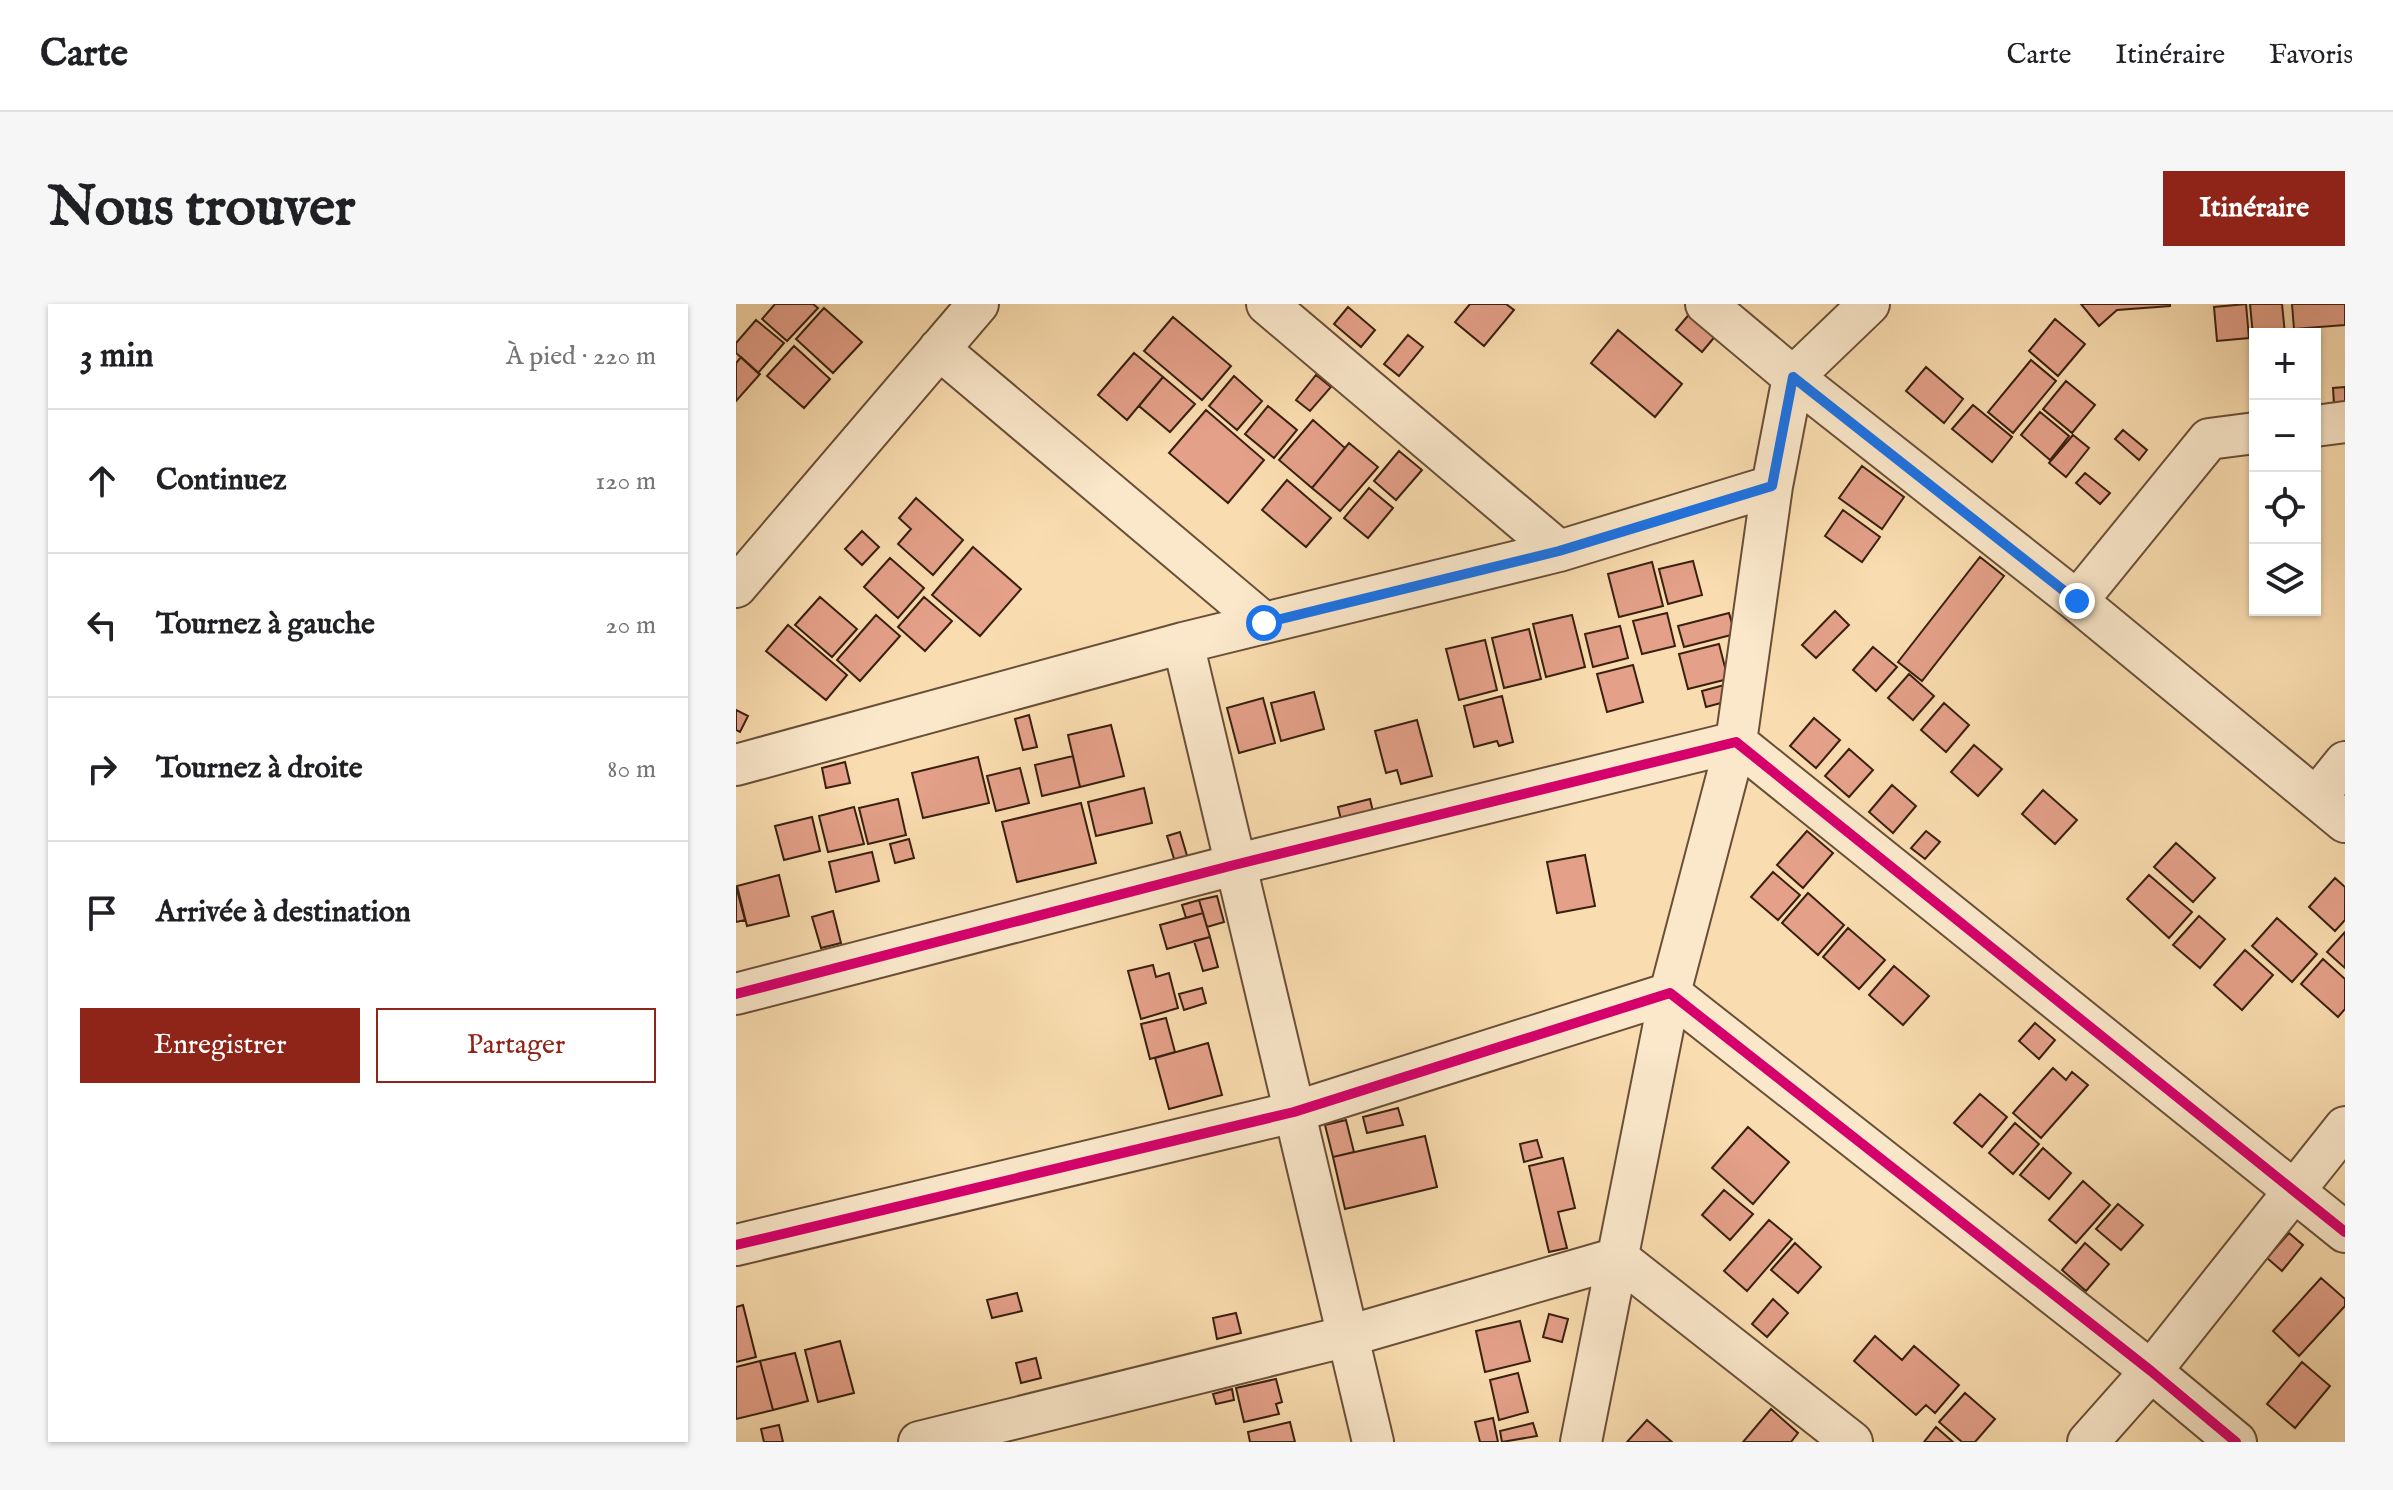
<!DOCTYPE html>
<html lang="fr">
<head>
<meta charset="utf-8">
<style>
	:root { --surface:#fff; --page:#f6f6f6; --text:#202124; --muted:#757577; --line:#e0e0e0; --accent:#8f2418 }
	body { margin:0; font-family:"IM FELL English",serif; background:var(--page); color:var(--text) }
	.controls { position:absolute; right:24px; top:24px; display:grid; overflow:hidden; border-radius:0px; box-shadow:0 2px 6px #0004 }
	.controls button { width:72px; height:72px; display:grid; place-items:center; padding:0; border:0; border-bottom:2px solid var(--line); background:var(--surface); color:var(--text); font:40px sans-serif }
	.stop { position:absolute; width:24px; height:24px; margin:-18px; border:6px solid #1a73e8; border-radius:50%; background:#fff }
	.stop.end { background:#1a73e8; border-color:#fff; box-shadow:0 2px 8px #0008 }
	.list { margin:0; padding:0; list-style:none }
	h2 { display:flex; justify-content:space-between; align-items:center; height:104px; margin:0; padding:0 32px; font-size:34px }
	h2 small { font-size:26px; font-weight:400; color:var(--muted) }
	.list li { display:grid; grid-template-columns:52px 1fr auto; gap:24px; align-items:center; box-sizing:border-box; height:144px; padding:0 32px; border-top:2px solid var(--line) }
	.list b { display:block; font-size:30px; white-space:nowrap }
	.list em { font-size:26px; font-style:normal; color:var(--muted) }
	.actions { display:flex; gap:16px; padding:24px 32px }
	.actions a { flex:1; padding:18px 0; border:2px solid var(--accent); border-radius:0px; text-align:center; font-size:28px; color:var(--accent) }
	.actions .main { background:var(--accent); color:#fff }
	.icon { flex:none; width:44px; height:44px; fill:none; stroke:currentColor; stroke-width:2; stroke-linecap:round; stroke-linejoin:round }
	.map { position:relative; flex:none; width:1609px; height:1138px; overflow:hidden; border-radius:0px }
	header { display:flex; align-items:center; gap:48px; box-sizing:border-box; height:112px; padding:0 40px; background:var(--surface); border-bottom:2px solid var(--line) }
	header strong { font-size:38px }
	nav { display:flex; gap:44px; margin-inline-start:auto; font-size:28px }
	.intro { display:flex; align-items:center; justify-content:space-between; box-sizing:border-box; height:192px; padding:0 48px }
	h1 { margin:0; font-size:56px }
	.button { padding:20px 36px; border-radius:0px; background:var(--accent); color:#fff; font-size:28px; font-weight:700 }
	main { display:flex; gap:48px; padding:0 48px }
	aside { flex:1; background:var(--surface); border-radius:0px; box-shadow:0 2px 6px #0004 }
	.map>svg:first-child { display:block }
</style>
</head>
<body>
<header>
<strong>Carte</strong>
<nav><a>Carte</a><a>Itinéraire</a><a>Favoris</a></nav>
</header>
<div class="intro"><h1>Nous trouver</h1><a class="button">Itinéraire</a></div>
<main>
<aside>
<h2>3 min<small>À pied · 220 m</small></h2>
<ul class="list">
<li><svg class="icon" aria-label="ahead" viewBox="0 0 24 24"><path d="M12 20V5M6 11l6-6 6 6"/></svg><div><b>Continuez</b></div><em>120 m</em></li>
<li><svg class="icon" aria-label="left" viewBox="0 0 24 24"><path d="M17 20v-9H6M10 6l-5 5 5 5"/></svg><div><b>Tournez à gauche</b></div><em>20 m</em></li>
<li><svg class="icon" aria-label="right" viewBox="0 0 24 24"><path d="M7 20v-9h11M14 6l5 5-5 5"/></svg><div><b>Tournez à droite</b></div><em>80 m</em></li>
<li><svg class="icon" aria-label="arrive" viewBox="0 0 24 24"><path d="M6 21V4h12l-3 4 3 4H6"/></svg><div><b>Arrivée à destination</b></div></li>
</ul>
<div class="actions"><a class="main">Enregistrer</a><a>Partager</a></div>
</aside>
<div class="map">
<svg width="1609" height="1138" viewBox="0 0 1609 1138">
	<rect width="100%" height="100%" fill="#f9dcaf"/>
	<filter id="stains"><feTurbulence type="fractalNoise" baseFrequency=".0025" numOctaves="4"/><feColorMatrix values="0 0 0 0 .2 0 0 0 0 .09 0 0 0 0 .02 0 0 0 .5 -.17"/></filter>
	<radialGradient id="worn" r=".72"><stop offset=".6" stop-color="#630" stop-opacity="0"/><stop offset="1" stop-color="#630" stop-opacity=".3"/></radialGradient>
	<path fill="#e4a089" stroke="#392010" stroke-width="2" d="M39 0H77L82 4 51 37 26 15Z
		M734 0H770L778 6 748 42 719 18Z
		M1345 0H1434V2L1381 6 1363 22Z
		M1510 0 1513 34 1481 37 1478 3Z
		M1514 0H1546L1549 30H1519L1518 42Z
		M1556 0H1609V21L1558 25Z
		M612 3 639 26 625 43 598 20Z
		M88 4 126 38 97 69 60 35Z
		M955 8 981 30 966 48 940 26Z
		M437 13 495 62 466 96 408 47Z
		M1319 15 1349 40 1322 72 1293 47Z
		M20 16 48 39 22 69 0 49V39Z
		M882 26 946 80 919 113 855 59Z
		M672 31 687 43 663 72 648 60Z
		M58 42 94 75 68 104 31 72Z
		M398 49 427 73 391 116 362 91Z
		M5 53 24 70 0 97V59Z
		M1295 56 1320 77 1277 129 1252 108Z
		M1190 63 1227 95 1208 119 1170 87Z
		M580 71 595 83 574 107 560 96Z
		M498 72 526 97 501 126 473 102Z
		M427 73 459 100 434 128 403 102Z
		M1330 77 1359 101 1336 129 1307 105Z
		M1609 83V99L1598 100 1597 84Z
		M1237 101 1276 133 1256 158 1216 125Z
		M532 102 561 126 538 154 509 130Z
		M470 106 528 156 492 199 433 149Z
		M1304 108 1333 132 1314 156 1285 131Z
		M577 116 609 144 576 184 543 156Z
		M1387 126 1411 146 1403 156 1379 135Z
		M1337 131 1353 144 1330 173 1313 159Z
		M613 139 642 163 604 207 576 184Z
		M663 147 686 166 660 196 638 177Z
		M1126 162 1168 193 1146 225 1103 194Z
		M1349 169 1374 189 1364 200 1340 179Z
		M551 176 595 214 570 243 526 206Z
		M633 184 657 204 632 234 608 214Z
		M180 194 227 236 197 271 162 240 175 225 163 214Z
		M1107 206 1144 233 1126 258 1089 232Z
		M126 227 143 243 126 261 109 245Z
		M237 243 285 285 244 332 196 291Z
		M1244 253 1268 272 1186 377 1162 358Z
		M154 254 188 284 162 314 128 283Z
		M957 257 966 291 932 300 923 265Z
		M916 258 927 302 883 313 872 270Z
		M84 293 121 325 96 353 59 321Z
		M188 293 216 317 189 347 162 323Z
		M1099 307 1113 321 1080 354 1066 341Z
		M931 309 939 342 906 350 897 317Z
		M993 309 999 330 948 343 942 322Z
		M140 311 164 332 124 377 101 356Z
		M836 311 849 363 810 373 797 320Z
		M52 321 111 371 90 396 30 347Z
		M884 322 892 354 857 363 849 330Z
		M793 325 805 375 768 384 756 334Z
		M749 336 761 386 723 396 710 345Z
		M983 340 992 375 952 385 943 350Z
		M1137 343 1161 363 1140 387 1117 366Z
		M897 361 907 398 871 408 861 370Z
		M1173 370 1198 392 1177 416 1152 394Z
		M992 380 996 396 970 403 966 387Z
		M578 388 588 425 545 437 535 399Z
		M766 392 777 438 763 442 761 437 738 443 728 402Z
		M527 394 539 439 503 449 491 404Z
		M1208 399 1233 421 1210 448 1185 426Z
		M0 406 12 412 4 428 0 426Z
		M293 411 301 443 287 446 279 415Z
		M1078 414 1104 436 1080 464 1054 442Z
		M681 416 696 472 665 480 661 466 650 469 639 427Z
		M375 421 388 472 344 483 332 431Z
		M1238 441 1266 465 1242 492 1215 468Z
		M1113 445 1137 466 1113 493 1089 472Z
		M337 452 344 483 306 492 299 461Z
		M242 453 253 499 187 514 176 469Z
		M109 458 114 479 90 484 86 464Z
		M284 464 293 499 260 507 251 472Z
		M1156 481 1180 502 1157 529 1133 508Z
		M408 484 416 519 360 532 352 498Z
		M1307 486 1341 516 1319 540 1286 510Z
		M162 495 170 531 132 540 123 504Z
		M634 495 638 512 606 520 602 503Z
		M345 499 360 559 281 578 266 518Z
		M118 503 128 540 92 548 83 512Z
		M76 513 84 547 48 556 39 522Z
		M1071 527 1097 549 1067 584 1041 561Z
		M1190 527 1204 538 1189 555 1175 544Z
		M444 528 452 555 439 558 431 532Z
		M173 535 178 554 159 559 154 540Z
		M1440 539 1479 574 1457 598 1418 563Z
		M136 548 143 577 100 588 93 558Z
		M849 551 859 602 821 609 811 558Z
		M1037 568 1064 591 1042 616 1015 593Z
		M43 571 53 612 11 622 1 582Z
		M1413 571 1456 608 1433 634 1391 595Z
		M1599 574 1609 583V616L1599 627 1573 603Z
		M0 582 9 616 0 618Z
		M1072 589 1108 621 1082 651 1046 619Z
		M481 592 488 618 471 623 463 596Z
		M463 596 467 609 450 614 446 601Z
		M97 607 105 639 85 644 76 613Z
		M467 609 474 633 431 645 424 621Z
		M1463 612 1489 635 1464 664 1437 641Z
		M1541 614 1581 650 1556 678 1516 642Z
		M1112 624 1149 656 1123 685 1087 653Z
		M1609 628V664L1591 648Z
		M474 633 482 663 467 667 458 637Z
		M1509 646 1537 671 1506 706 1478 681Z
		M1587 655 1609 675V705L1602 713 1565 680Z
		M417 661 420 673 433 669 442 704 405 715 392 667Z
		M1158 662 1193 692 1167 721 1133 691Z
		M466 684 470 699 448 706 443 690Z
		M430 714 439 748 414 755 405 720Z
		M1299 719 1319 736 1303 755 1283 737Z
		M472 739 486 791 433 805 419 754Z
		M1317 764 1330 776 1336 768 1352 781 1305 834 1277 809Z
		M1244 790 1271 813 1246 843 1218 819Z
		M662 804 667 821 631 829 627 813Z
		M610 816 618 848 597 853 589 821Z
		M1279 819 1303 840 1277 870 1253 849Z
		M1012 823 1053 858 1017 900 976 864Z
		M689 832 701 883 609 905 597 853Z
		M801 836 806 853 788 858 784 840Z
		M1307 844 1335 869 1313 895 1284 871Z
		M827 854 839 904 822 908 831 944 813 948 793 862Z
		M1347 877 1374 901 1340 939 1313 916Z
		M988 886 1017 910 994 936 966 911Z
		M1382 900 1407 921 1385 946 1360 925Z
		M1033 916 1056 935 1011 987 988 967Z
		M1553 929 1567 941 1546 967 1531 954Z
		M1059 939 1085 963 1062 989 1035 966Z
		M1349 939 1373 960 1350 987 1326 966Z
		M1585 974 1609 995V1002L1563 1052 1537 1027Z
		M281 989 286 1007 256 1014 251 996Z
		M1037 995 1052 1009 1031 1033 1016 1020Z
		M7 1001 20 1053 0 1058V1003Z
		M500 1009 505 1029 481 1035 477 1014Z
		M813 1010 832 1015 826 1038 807 1033Z
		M784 1017 794 1057 749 1068 740 1027Z
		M1139 1032 1166 1056 1178 1042 1223 1081 1199 1109 1190 1101 1180 1111 1118 1057Z
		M104 1037 118 1089 82 1098 69 1046Z
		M59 1049 72 1097 37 1106 24 1057Z
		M300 1054 305 1074 285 1079 280 1059Z
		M24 1057 37 1106 0 1115V1063Z
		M1566 1058 1594 1082 1559 1124 1531 1100Z
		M782 1069 792 1108 763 1116 754 1076Z
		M540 1075 546 1098 540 1100 543 1110 508 1118 500 1084Z
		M496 1085 498 1096 480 1100 477 1090Z
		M1229 1089 1259 1115 1239 1138H1226L1203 1118Z
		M1035 1105 1062 1129 1055 1138H1007Z
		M757 1114 762 1138H744L739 1118Z
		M911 1116 936 1138H891Z
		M554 1118 559 1138H514L512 1128Z
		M797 1119 801 1132 766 1138 764 1127Z
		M43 1121 47 1138H28L25 1125Z
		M1200 1123 1217 1138H1188Z"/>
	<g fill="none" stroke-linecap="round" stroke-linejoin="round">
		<g stroke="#694f38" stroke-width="44">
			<path id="minor" d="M531 0 823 247
				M970 0 1057 73 1341 297 1609 518
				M203 45 528 319
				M1579 122 1609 118
				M0 283 242 0
				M1341 297 1473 135 1519 129
				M447 339 637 1138
				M0 461 447 339 823 247 1036 182
				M1580 494 1609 458
				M0 690 498 561 1000 438 1609 928
				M0 941 558 808 934 689 1415 1067 1500 1138
				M183 1138 612 1032 882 954 1116 1138
				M845 1138 934 689 1000 438 1036 182 1057 73 1133 0
				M1352 1138 1415 1067 1609 823"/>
		</g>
		<use href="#minor" stroke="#fbe8cb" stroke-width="40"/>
		<g stroke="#fbe8cb" stroke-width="15">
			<path id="cycleway" d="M0 690 498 561 1000 438 1609 928
				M0 941 558 808 934 689 1415 1067 1500 1138"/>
		</g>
		<use href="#cycleway" stroke="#d6006c" stroke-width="10"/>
	</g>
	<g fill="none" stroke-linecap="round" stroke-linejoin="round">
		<path stroke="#1a73e8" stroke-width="10" d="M528 319 823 247 1036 182 1057 73 1341 297"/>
	</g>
	<rect width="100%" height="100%" filter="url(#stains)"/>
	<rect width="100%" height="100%" fill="url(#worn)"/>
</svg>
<div class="controls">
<button>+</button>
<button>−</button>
<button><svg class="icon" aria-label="locate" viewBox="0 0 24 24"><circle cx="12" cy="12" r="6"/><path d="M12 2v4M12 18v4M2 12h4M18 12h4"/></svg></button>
<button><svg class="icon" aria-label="layers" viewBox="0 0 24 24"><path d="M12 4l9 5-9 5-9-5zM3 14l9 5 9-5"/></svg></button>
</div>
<div class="stop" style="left:528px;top:319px"></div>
<div class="stop end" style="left:1341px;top:297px"></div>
</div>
</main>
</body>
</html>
